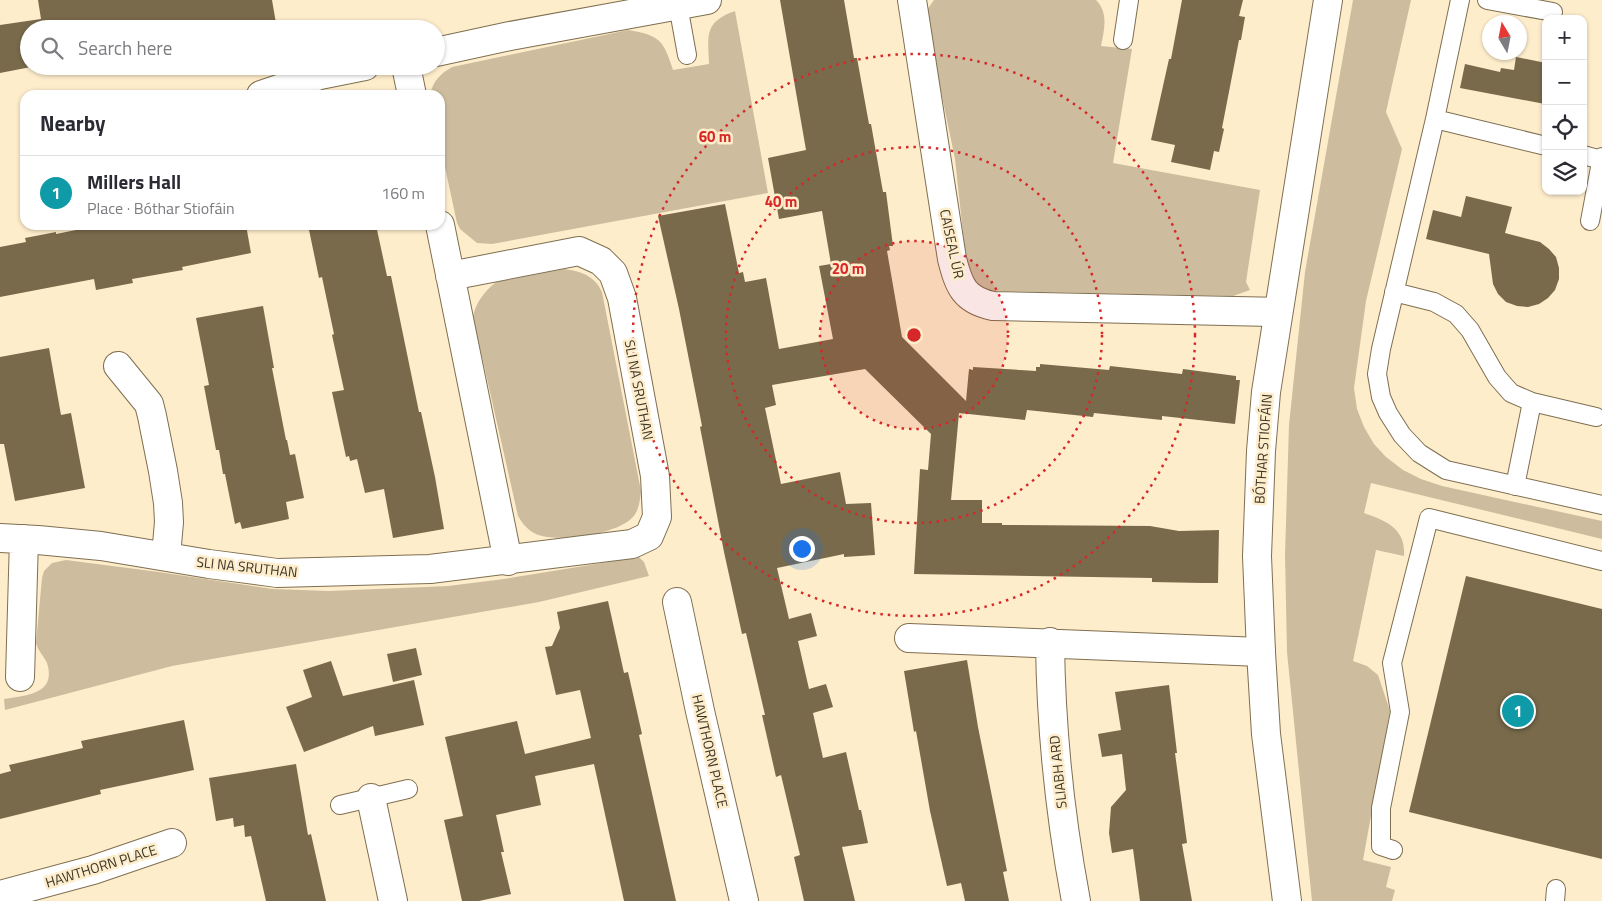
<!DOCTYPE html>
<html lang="en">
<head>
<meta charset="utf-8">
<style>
	:root { --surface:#fff; --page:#f7f7f7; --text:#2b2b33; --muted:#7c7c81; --line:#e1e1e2; --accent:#0f766e }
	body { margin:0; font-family:"Titillium Web",sans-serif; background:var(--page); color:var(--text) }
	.controls { position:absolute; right:15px; top:15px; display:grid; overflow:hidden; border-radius:10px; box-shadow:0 1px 4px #0004 }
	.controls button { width:45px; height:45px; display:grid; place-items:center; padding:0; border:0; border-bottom:1px solid var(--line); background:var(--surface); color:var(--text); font:25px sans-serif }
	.compass { position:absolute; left:1482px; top:15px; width:45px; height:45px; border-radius:50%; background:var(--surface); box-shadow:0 1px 4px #0004; rotate:350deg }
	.you { position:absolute; left:801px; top:548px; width:18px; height:18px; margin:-12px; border:4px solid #fff; border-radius:50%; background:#1a73e8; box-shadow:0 0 0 8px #1a73e833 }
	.badge { display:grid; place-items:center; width:32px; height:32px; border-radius:50%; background:var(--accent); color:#fff; font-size:16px; font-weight:700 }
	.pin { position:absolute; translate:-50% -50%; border:2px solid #fff; box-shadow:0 1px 5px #0006 }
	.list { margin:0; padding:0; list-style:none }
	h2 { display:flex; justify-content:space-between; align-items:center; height:65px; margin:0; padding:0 20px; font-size:21px }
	h2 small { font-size:16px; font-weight:400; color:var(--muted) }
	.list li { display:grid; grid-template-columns:32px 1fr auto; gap:15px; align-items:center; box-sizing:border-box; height:75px; padding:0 20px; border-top:1px solid var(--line) }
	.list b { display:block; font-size:19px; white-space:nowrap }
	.list p { margin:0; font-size:16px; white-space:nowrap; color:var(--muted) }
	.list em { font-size:16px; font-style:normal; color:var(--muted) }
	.icon { flex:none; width:28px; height:28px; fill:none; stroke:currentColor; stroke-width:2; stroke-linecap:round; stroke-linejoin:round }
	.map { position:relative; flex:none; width:1602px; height:901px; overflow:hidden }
	.search { position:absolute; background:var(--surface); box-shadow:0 1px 4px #0004; left:20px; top:20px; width:425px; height:55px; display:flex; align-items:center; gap:12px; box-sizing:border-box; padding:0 18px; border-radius:28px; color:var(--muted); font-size:19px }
	.panel { position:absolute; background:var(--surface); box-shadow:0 1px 4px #0004; left:20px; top:90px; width:425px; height:140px; border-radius:15px }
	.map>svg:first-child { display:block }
</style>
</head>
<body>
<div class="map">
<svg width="1602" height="901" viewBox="0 0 1602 901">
	<rect width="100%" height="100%" fill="#feedcb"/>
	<path fill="#cdbd9e" d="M934 0H1096C1109 13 1104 30 1101 46L1132 49 1113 163 1260 190 1246 282 1250 290 1233 296 994 291 980 287 967 270 955 159 928 29 927 10Z
		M1353 0H1411L1386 112 1402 149 1366 301 1354 388 1357 409 1364 427 1374 444 1386 457 1403 470 1421 479 1442 486 1602 521V539L1371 483 1364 513C1386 521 1406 528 1404 556L1376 550 1353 661 1367 666 1378 675 1390 711 1363 860 1391 867 1386 887 1395 890 1392 901H1312L1287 652 1285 555 1289 425 1305 272Z
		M735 11 768 193 492 244 477 243 460 229 457 223 440 144V95H430C433 81 440 74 452 67L628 30C660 35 664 41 673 70L709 64C708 35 704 22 735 11Z
		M564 269C581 271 595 276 602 292L641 491C640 500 639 510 633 517 617 535 554 544 534 533 527 529 522 523 518 516L473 317C476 302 484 292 496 282Z
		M639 557 644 562 649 576 539 602 172 666 5 710 4 699C25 695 57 695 47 663 44 656 38 651 36 643L42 578 44 571 52 563 66 560 159 572 273 589 329 591 448 586 504 579Z"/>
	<path fill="#796a4b" d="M38 0H272L277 29H29V66H36L0 73V25L41 19Z
		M780 0H844L854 58H857L869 124H871L883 192H886L893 246H889L890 250 887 251 902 337 966 401 969 369 973 370V367L1036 371V367H1040V364L1109 370 1110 366 1182 374 1183 369 1236 376V380H1240L1235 424 1162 416V420L1094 413 1093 417 1027 410 1025 420 959 413 951 500H982V523H1002V525L1150 526 1179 531 1219 530 1218 583H1202L1152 582V578L914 574 920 469 928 470 931 434 865 369 772 385 776 405 765 408 781 484 840 472 846 504 871 503 875 555 844 557V554L777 568 789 619 811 613 817 636 798 641 809 689 826 684 833 707 813 713 823 758 846 752 859 810H861L868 843 842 847 855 901H804L794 857 800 855 781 775 776 777 762 715H765L746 633 742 634 724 552 700 427 702 426 679 309 658 216 725 204 739 273 743 272 745 282 766 278 779 349 833 339 819 266 831 264 822 211 779 219 768 158 806 150Z
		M1182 0H1243L1239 16 1245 17 1241 40H1239L1222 128 1224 129 1219 152 1214 151 1210 170 1171 162 1175 145 1151 140 1169 59H1171Z
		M1516 57 1546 63 1545 104 1460 88 1465 64 1500 72 1501 68 1514 70Z
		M1466 196 1512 207 1505 233 1540 242 1549 249 1556 257 1559 268V279L1555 290 1548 298 1539 304 1528 307 1517 306 1506 302 1498 294 1493 284 1489 254 1426 239 1433 210 1461 217Z
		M101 225H246L251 253 182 267 183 270 132 279 133 283 96 290 94 279 0 297V247L26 242 25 238 56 232V234Z
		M308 225H376L387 276H391L419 412H421L435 477 444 529 393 538 384 489 365 493 357 459 350 461 349 456 346 457 332 392 344 390 332 335 334 334 322 277 319 278Z
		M263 306 274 368H272L286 440H287L290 455 295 454 304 498 286 502 289 519 242 529 240 522 235 524 225 474H223L219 450H216L204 386 209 385 196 318Z
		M49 348 61 415 71 413 85 488 15 501 4 444H0V357Z
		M1466 576 1602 609V859L1409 812Z
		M608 601 624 673 628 672 642 734 639 735 676 901H624L594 764 535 776 541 805 496 815 504 852H501L511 894 479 901H462L444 820 463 816 445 737 517 721 525 754 591 738 580 690 556 695 545 647 552 646 560 628 557 612Z
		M416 648 422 675 393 682 387 654Z
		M967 660 978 727 1007 871 1003 872 1009 901H965L961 883 947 886 930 811 916 731 914 732 904 671Z
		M331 661 343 696 414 680 424 725 375 736 373 726 304 752 286 707 312 697 303 670Z
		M1169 685 1177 753H1175L1187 843 1182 844 1192 901H1140L1133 849 1112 853 1109 833 1111 807 1126 790 1122 754 1102 757 1098 734 1121 730 1115 692Z
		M184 720 194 770 100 790 101 794 0 819V774L11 771 9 765 83 748 81 741Z
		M296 764 308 835 311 834 326 901H266L251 836 245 837 244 825 234 827 233 818 216 821 209 778Z"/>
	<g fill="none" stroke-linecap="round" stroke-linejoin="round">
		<g stroke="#7f6f51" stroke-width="20">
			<path id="lane" d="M1460 0 1435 119 1381 349 1377 374 1381 397 1388 413 1402 435 1419 453 1446 470 1602 505
				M1487 0 1553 12
				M678 5 687 55
				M1123 40 1129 0
				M1435 119 1546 146
				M1583 155 1602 160
				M1590 221 1602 157
				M1394 292 1434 302 1456 314 1470 330 1497 377 1511 393 1532 402 1596 417
				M1515 486 1532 402
				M340 805 408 789
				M1393 850 1381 846V808L1400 712 1392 663 1429 518 1602 561
				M1555 901 1556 889"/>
		</g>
		<g stroke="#7f6f51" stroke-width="30">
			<path id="street" d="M912 0 952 259C959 286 964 300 993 306L1278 312
				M436 52 510 36 707 0
				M406 66 412 95
				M261 95 320 75 365 66
				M440 225 508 561
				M118 366 149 404 152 416 163 471 168 503 169 522 166 556
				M0 538 38 540 101 546 209 564 277 573 430 569 632 544 649 536 657 517 655 476 622 298 613 273 601 261 579 251 450 276
				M677 602 700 711 744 901
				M909 638 1261 652
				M1050 642C1051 729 1060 816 1076 901
				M20 677 24 539
				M371 798 393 901
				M0 895 93 870 172 843"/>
		</g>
		<g stroke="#7f6f51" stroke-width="30">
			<path id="secondary" d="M1287 901 1266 734 1261 652 1257 556 1261 451 1266 392 1328 0"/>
		</g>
		<use href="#lane" stroke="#fff" stroke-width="18"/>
		<use href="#street" stroke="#fff" stroke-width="28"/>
		<use href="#secondary" stroke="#fff" stroke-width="28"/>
	</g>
	<circle cx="914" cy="335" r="94" fill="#d62828" fill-opacity=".12"/>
	<g fill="none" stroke="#d62828" stroke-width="2.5" stroke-dasharray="2.5 5">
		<circle cx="914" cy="335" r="94"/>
		<circle cx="914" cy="335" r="188"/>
		<circle cx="914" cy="335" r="281"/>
	</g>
	<g text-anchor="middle" stroke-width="5" stroke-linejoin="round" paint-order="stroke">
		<g font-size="14" fill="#3c3528" stroke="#feedcb">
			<text transform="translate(952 244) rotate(78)" y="5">CAISEAL ÚR</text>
			<text transform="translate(639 390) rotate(79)" y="5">SLI NA SRUTHAN</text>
			<text transform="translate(1263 449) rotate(-86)" y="5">BÓTHAR STIOFÁIN</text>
			<text transform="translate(247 567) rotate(6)" y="5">SLI NA SRUTHAN</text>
			<text transform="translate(710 751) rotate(77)" y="5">HAWTHORN PLACE</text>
			<text transform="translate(1058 772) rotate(-96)" y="5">SLIABH ARD</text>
			<text transform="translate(101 866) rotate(-17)" y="5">HAWTHORN PLACE</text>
		</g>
	</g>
	<circle cx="914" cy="335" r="8" fill="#d62828" stroke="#feedcb" stroke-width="2.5"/>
	<g font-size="15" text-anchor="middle" font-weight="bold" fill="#d62828" stroke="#feedcb" stroke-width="5" stroke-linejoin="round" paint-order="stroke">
		<text x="715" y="142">60 m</text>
		<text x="781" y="207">40 m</text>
		<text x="848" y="274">20 m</text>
	</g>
</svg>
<div class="controls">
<button>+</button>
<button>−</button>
<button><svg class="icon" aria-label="locate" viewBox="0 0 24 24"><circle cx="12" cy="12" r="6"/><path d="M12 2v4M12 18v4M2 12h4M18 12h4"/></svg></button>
<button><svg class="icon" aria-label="layers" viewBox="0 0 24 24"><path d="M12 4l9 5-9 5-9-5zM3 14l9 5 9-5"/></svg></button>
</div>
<svg class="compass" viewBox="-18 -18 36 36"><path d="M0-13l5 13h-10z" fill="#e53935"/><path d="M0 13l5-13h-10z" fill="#7c7c81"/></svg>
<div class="you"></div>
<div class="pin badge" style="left:1518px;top:711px;background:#0f9aa8">1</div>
<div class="search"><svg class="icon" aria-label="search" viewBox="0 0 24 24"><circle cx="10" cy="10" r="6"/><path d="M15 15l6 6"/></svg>Search here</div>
<section class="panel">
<h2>Nearby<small></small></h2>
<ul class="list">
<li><span class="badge" style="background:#0f9aa8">1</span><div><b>Millers Hall</b><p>Place · Bóthar Stiofáin</p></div><em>160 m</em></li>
</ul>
</section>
</div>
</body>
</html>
